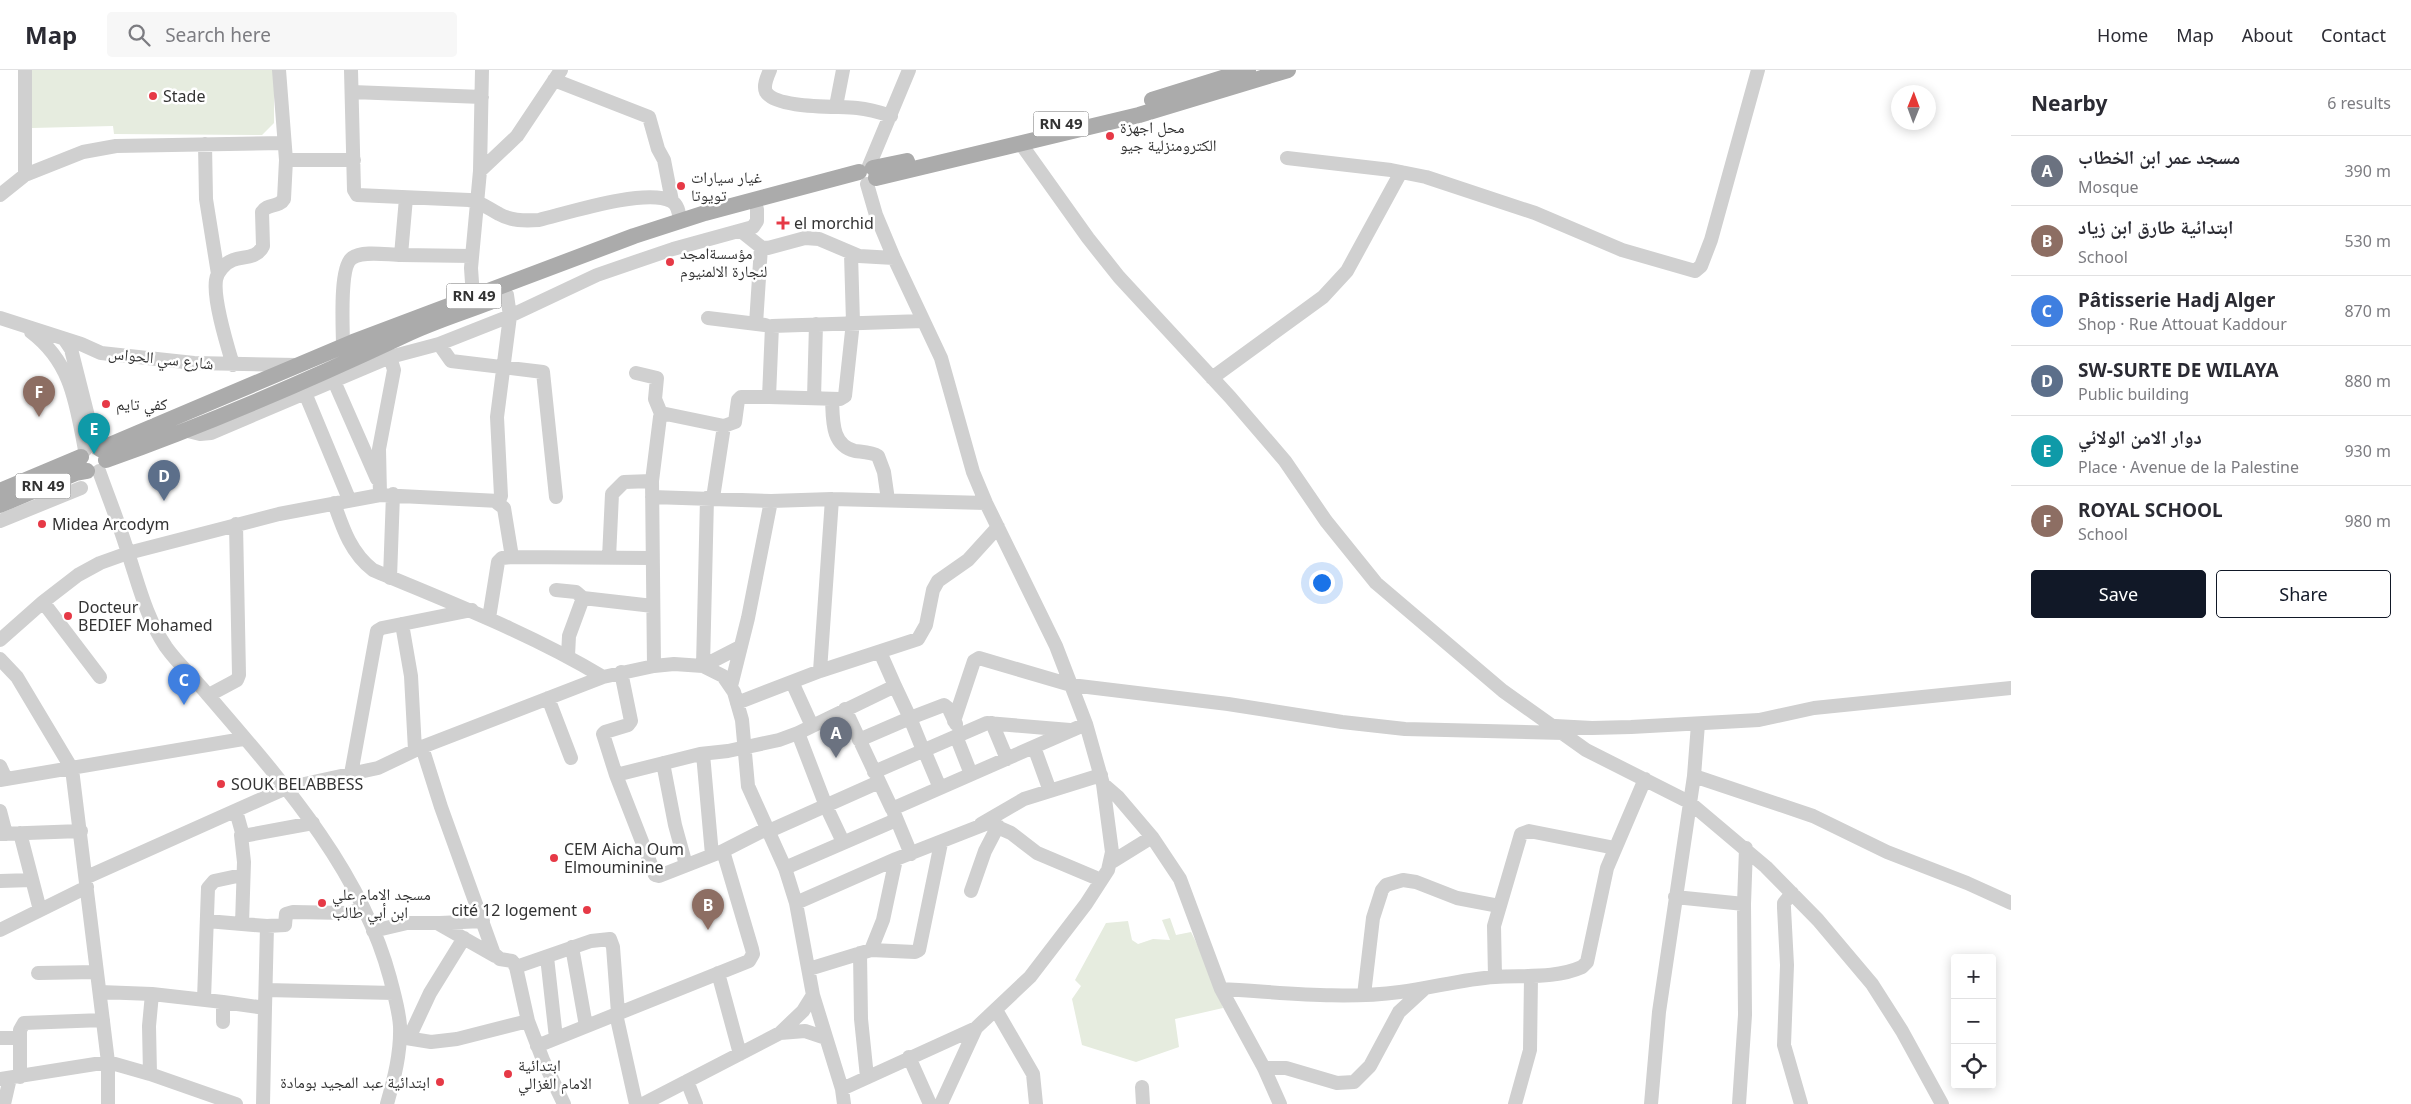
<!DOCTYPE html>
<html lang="en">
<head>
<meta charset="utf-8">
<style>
	:root { --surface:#fff; --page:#f7f7f7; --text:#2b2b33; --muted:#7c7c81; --line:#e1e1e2; --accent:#111827 }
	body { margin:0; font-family:"Noto Sans","Noto Naskh Arabic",sans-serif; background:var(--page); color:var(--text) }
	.controls { position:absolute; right:15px; bottom:15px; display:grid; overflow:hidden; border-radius:5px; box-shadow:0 2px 12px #0003 }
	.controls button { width:45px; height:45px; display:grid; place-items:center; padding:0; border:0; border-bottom:1px solid var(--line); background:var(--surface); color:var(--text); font:25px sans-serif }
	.compass { position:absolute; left:1891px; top:15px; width:45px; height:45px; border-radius:50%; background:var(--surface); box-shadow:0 2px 12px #0003; rotate:1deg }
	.you { position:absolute; left:1321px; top:512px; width:18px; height:18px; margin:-12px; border:4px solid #fff; border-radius:50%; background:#1a73e8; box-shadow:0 0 0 8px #1a73e833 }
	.badge { display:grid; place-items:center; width:32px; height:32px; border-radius:50%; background:var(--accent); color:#fff; font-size:16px; font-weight:700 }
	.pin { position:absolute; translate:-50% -41px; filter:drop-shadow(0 1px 2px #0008) }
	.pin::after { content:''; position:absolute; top:26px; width:18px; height:15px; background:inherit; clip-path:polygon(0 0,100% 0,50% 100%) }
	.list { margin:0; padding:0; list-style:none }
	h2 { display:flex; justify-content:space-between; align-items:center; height:65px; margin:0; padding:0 20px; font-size:21px }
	h2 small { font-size:16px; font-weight:400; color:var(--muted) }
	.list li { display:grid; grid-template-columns:32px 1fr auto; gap:15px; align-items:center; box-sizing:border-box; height:70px; padding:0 20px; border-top:1px solid var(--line) }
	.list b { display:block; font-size:19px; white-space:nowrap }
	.list p { margin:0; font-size:16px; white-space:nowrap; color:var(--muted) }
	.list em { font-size:16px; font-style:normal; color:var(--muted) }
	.actions { display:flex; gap:10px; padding:15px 20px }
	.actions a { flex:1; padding:11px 0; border:1px solid var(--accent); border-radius:5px; text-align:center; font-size:18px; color:var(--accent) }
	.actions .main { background:var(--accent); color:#fff }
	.icon { flex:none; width:28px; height:28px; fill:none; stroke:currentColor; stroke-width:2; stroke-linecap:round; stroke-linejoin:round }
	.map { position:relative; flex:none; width:2011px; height:1034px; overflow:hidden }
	header { display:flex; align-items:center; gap:30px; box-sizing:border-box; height:70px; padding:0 25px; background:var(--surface); border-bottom:1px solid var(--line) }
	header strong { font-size:24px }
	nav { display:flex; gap:28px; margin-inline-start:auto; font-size:18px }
	.search { width:350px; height:45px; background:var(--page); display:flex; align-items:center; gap:12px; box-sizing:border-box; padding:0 18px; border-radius:5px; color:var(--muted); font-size:19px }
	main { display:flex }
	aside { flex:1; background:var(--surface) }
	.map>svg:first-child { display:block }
</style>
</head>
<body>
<header>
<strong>Map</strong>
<div class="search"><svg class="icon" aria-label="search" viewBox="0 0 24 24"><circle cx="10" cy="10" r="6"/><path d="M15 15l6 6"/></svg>Search here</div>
<nav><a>Home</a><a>Map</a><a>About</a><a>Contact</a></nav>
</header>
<main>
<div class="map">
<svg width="2011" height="1034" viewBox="0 0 2011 1034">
	<rect width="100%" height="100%" fill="#fff"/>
	<path fill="#e6ecdf" d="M31 0H274V53L262 65 114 64 113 56 32 58Z
		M1170 848 1176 865 1191 862 1215 910 1223 938 1175 949 1179 977 1136 992 1082 975 1072 929 1081 916 1075 910 1106 853 1128 851 1132 870 1138 874 1153 869 1170 870 1162 850Z"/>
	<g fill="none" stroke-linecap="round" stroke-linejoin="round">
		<path stroke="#d0d0d0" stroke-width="14" d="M351 0 354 120 357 125 469 130C481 132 488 138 499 144 511 151 525 151 539 150 568 143 645 118 671 131 678 134 679 143 680 150
			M770 0C767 7 763 16 766 22 776 39 838 36 857 38 868 39 879 42 891 46
			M554 10 649 47 658 79 664 90 672 131
			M352 22 482 27
			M836 36 843 0
			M205 74 206 129 218 204
			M1021 74 1088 168 1119 207 1230 327 1285 391 1326 451 1376 513 1503 621 1586 680 1689 732 1766 797 1818 850 1872 914 1902 961 1942 1034
			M1287 88 1391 100 1426 107 1535 143 1622 180 1695 201 1701 196 1711 170 1758 0
			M286 90H354
			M869 96 909 0
			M480 101 517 66 561 0
			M25 105 83 82 116 76 284 73
			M867 114 876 145 894 188 941 288 973 402 986 433 1056 576 1086 654 1103 714 1112 782 1108 800 1086 834 1030 907 976 958 941 1034
			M0 125 25 105V0
			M741 161 761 177 768 178 805 168 819 169 859 186 894 188
			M401 185 472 186
			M473 227 471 198 480 101 482 0
			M0 248 81 274 101 283 194 293 297 295
			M708 248 765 255
			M756 254 761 177
			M31 262C72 293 76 334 85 380
			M65 270 71 279 96 378
			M439 274 451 291 543 302 556 427
			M343 276C343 260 339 197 352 188 363 180 388 185 401 185L406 128
			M233 295C227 275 213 230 216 210 217 202 225 193 233 190 244 186 257 189 263 176L262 142C267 133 279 138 284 129L286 90 279 0
			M330 302 377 409
			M636 303 657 308 655 329 662 346
			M1212 308 1323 227 1347 201 1401 102
			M305 323 349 429
			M769 327 840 329 845 326 853 252 851 184
			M814 328 816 254
			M832 329C833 350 831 375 855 381 863 382 872 382 878 386L884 402 888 430
			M184 360 200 364 211 363 390 287 439 274 510 246 597 205 673 179 753 157 757 151V139
			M99 401C109 429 120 456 128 483 139 516 146 547 166 577 178 594 195 609 208 625 280 709 361 799 390 908 394 924 399 940 400 956 401 983 394 1009 387 1034
			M380 425 379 379 394 300 390 287
			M652 427 771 431 832 429 986 433
			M707 428 703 596 740 577
			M713 428 724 356
			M334 433C343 459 351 483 373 500 451 533 530 563 603 607
			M0 451 81 418
			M512 487 652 488
			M609 488 612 424 624 412 652 411
			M390 508 393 424
			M556 520 576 522 583 528
			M43 532 100 607
			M489 548 498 492 502 488 512 487 504 438 496 432
			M402 554 411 606 415 680
			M0 570 43 532 78 505 100 493 128 483 279 444 380 425 499 431 501 426 497 347 510 246 507 225
			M568 586 569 566 583 528 653 536
			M0 589 17 607 72 699 108 992V1034
			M654 596 652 411 660 347 666 344 724 356 735 352 738 330 741 327H769L772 256 923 251
			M820 601 832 429
			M621 602 631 651 628 655 605 662 603 664 616 705 655 805 659 806 723 781 768 758
			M792 612 812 656
			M731 616 748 548 771 431
			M209 625 237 610 239 605 236 454
			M548 628 571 688
			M737 633 820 601 918 569 926 555 933 520 938 511 968 490 998 457
			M845 639 892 739 1086 654
			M954 651 974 591 979 588 1071 615 1228 634 1342 652 1405 659 1564 663
			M992 653 1007 689
			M1555 656 1592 658 1631 657 1759 650 1814 638 2011 618
			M798 663 826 736 843 772
			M956 666 971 704
			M859 670 910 648 895 616
			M422 677 441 737 494 884 500 889 512 891 516 897 528 951 543 990 564 1034
			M1034 677 1050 721
			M923 680 910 648 944 635 949 639 956 654
			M924 680 940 718
			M703 684 712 785
			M663 693 675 755 686 795
			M0 696 6 709
			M874 702 987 653 1070 660
			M351 704 377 561 382 558 472 540
			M616 705 700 684 728 681 779 670 798 663 895 616 880 582
			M1694 706 1813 746 1887 782 1967 813 2011 833
			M0 710 243 669
			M1103 714 1118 727 1152 767 1180 809 1221 919 1264 998 1280 1034
			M0 741 6 764
			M236 741 243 766 313 753
			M894 743 911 784
			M981 754 1024 729 1101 705
			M769 761 879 712
			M20 763 40 840
			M0 764 81 761
			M241 765 244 792 242 854 267 856
			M1110 793 1152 767
			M785 798 896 750
			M87 807 286 718 378 698 422 677 603 607 654 596 674 594 703 596 723 606 734 622 742 650 748 716 785 798 796 833 813 925 842 1019 844 1034
			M0 811 32 810
			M971 821 985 781 998 756
			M1792 823 1784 833V838L1787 895 1784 975 1801 1034
			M1675 827 1744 834 1746 778
			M796 833 896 789
			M207 851 242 854
			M440 853 483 851
			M0 860 87 817
			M373 861 407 853H437L495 886
			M572 877 586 956
			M871 880 883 850 896 789 988 753 1011 763 1037 783 1101 810
			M860 883 861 949 867 1007
			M547 887 556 968
			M516 897 591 871 610 869 613 877 618 943
			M809 899 871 880 915 882 919 880 941 773
			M38 903 97 902
			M718 903 740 984
			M1495 907 1494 856 1521 764 1529 761 1615 778
			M1221 919C1281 922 1340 930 1400 922 1432 918 1463 909 1495 907 1523 905 1555 909 1582 897L1587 892 1607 798 1645 709
			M266 920 394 923
			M100 922 152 924
			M1364 925 1373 848 1382 820 1386 815 1403 810 1416 812 1457 828 1499 836
			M204 929 208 818 214 811 242 805
			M265 938 267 856 285 855 286 844 293 842 347 843 363 839
			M996 940 1033 1004 1036 1034
			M616 944 636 1034
			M223 952V932L265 938 263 1034
			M780 963 805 961 826 968
			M400 967 431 972 457 969 528 951
			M0 968H20
			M409 968 430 923 464 868
			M537 976 749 891 753 884 752 879 723 781
			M909 987 930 1034
			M1264 998H1286L1337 1013 1354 1012 1370 996 1399 942 1424 919
			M150 1004 149 956 152 924 223 932
			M20 1007V960L24 953 103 950
			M0 1009 108 992 150 1004 236 1034
			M687 1011 696 1034
			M1142 1017 1143 1034
			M842 1019 976 958
			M4 1034 10 1008
			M643 1034 780 963 803 941 813 925
			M1515 1034 1530 980 1531 907
			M1651 1034 1659 942 1694 706 1698 654
			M1739 1034 1745 945 1744 834"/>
		<path stroke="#ababab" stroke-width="16" d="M1152 30 1248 0
			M873 98 907 91
			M876 108 1139 45 1288 0
			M100 379 353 272 634 166 705 143 859 102
			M106 390C208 354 307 311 405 265 432 252 461 243 490 232
			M0 421 81 387
			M0 435 76 403 87 401"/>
	</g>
	<g fill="#e63946" stroke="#fff" stroke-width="2">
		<circle cx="153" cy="26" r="5"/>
		<circle cx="1110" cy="66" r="5"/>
		<circle cx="681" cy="116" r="5"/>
		<path d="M780.5 145.5h5v5h5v5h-5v5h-5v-5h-5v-5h5z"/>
		<circle cx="670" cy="192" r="5"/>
		<circle cx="106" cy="334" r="5"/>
		<circle cx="42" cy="454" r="5"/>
		<circle cx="68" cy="546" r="5"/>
		<circle cx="221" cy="714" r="5"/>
		<circle cx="554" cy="788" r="5"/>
		<circle cx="322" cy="833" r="5"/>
		<circle cx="587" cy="840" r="5"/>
		<circle cx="508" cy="1004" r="5"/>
		<circle cx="440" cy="1012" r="5"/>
	</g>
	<g text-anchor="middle" stroke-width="5" stroke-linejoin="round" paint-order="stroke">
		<g fill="#fff" stroke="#707070" stroke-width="1">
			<rect x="1033.5" y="41.5" width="55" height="25" rx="4"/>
			<rect x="446.5" y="213.5" width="55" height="25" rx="4"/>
			<rect x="15.5" y="403.5" width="55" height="25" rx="4"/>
		</g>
		<g font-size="15" font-weight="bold" fill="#333">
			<text x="1061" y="59">RN 49</text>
			<text x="474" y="231">RN 49</text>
			<text x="43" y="421">RN 49</text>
		</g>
		<g font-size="16" fill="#333" stroke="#fff" text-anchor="start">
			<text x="163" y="32">Stade</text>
			<text x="1120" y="63">محل اجهزة<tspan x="1120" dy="18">الكترومنزلية جيو</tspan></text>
			<text x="691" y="113">غيار سيارات<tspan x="691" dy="18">تويوتا</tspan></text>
			<text x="794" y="159">el morchid</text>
			<text x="680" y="189">مؤسسةامجد<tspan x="680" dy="18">لنجارة الالمنيوم</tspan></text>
			<text x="116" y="340">كفي تايم</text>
			<text x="52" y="460">Midea Arcodym</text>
			<text x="78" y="543">Docteur<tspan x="78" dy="18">BEDIEF Mohamed</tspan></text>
			<text x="231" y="720">SOUK BELABBESS</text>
			<text x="564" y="785">CEM Aicha Oum<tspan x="564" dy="18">Elmouminine</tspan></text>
			<text x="332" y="830">مسجد الامام علي<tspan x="332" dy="18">ابن أبي طالب</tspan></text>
			<text x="577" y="846" text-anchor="end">cité 12 logement</text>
			<text x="518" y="1001">ابتدائية<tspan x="518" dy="18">الامام الغزالي</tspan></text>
			<text x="430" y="1018" text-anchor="end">ابتدائية عبد المجيد بومادة</text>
		</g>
		<g font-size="16" fill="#333" stroke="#fff">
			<text transform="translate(161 288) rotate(6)" y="6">شارع سي الحواس</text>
		</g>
	</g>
</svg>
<div class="controls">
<button>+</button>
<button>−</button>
<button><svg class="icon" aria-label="locate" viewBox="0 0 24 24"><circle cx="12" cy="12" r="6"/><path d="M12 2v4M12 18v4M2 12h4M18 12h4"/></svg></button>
</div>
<svg class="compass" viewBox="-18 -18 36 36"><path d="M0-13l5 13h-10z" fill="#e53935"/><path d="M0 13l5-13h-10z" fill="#7c7c81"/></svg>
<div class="you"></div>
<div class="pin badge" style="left:836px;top:688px;background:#6b7280">A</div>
<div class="pin badge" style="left:708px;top:860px;background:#8d6e63">B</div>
<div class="pin badge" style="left:184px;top:635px;background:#3f7fe0">C</div>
<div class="pin badge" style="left:164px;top:431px;background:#5c6f8a">D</div>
<div class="pin badge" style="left:94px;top:384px;background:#0f9aa8">E</div>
<div class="pin badge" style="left:39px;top:347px;background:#8d6e63">F</div>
</div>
<aside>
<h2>Nearby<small>6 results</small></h2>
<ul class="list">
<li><span class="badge" style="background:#6b7280">A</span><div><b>مسجد عمر ابن الخطاب</b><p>Mosque</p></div><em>390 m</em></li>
<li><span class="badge" style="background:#8d6e63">B</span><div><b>ابتدائية طارق ابن زياد</b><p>School</p></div><em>530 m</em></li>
<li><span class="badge" style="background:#3f7fe0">C</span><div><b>Pâtisserie Hadj Alger</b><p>Shop · Rue Attouat Kaddour</p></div><em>870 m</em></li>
<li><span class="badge" style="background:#5c6f8a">D</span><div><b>SW-SURTE DE WILAYA</b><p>Public building</p></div><em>880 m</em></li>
<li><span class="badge" style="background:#0f9aa8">E</span><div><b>دوار الامن الولائي</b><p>Place · Avenue de la Palestine</p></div><em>930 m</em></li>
<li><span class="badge" style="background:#8d6e63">F</span><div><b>ROYAL SCHOOL</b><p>School</p></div><em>980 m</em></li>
</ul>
<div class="actions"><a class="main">Save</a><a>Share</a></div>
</aside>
</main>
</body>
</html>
